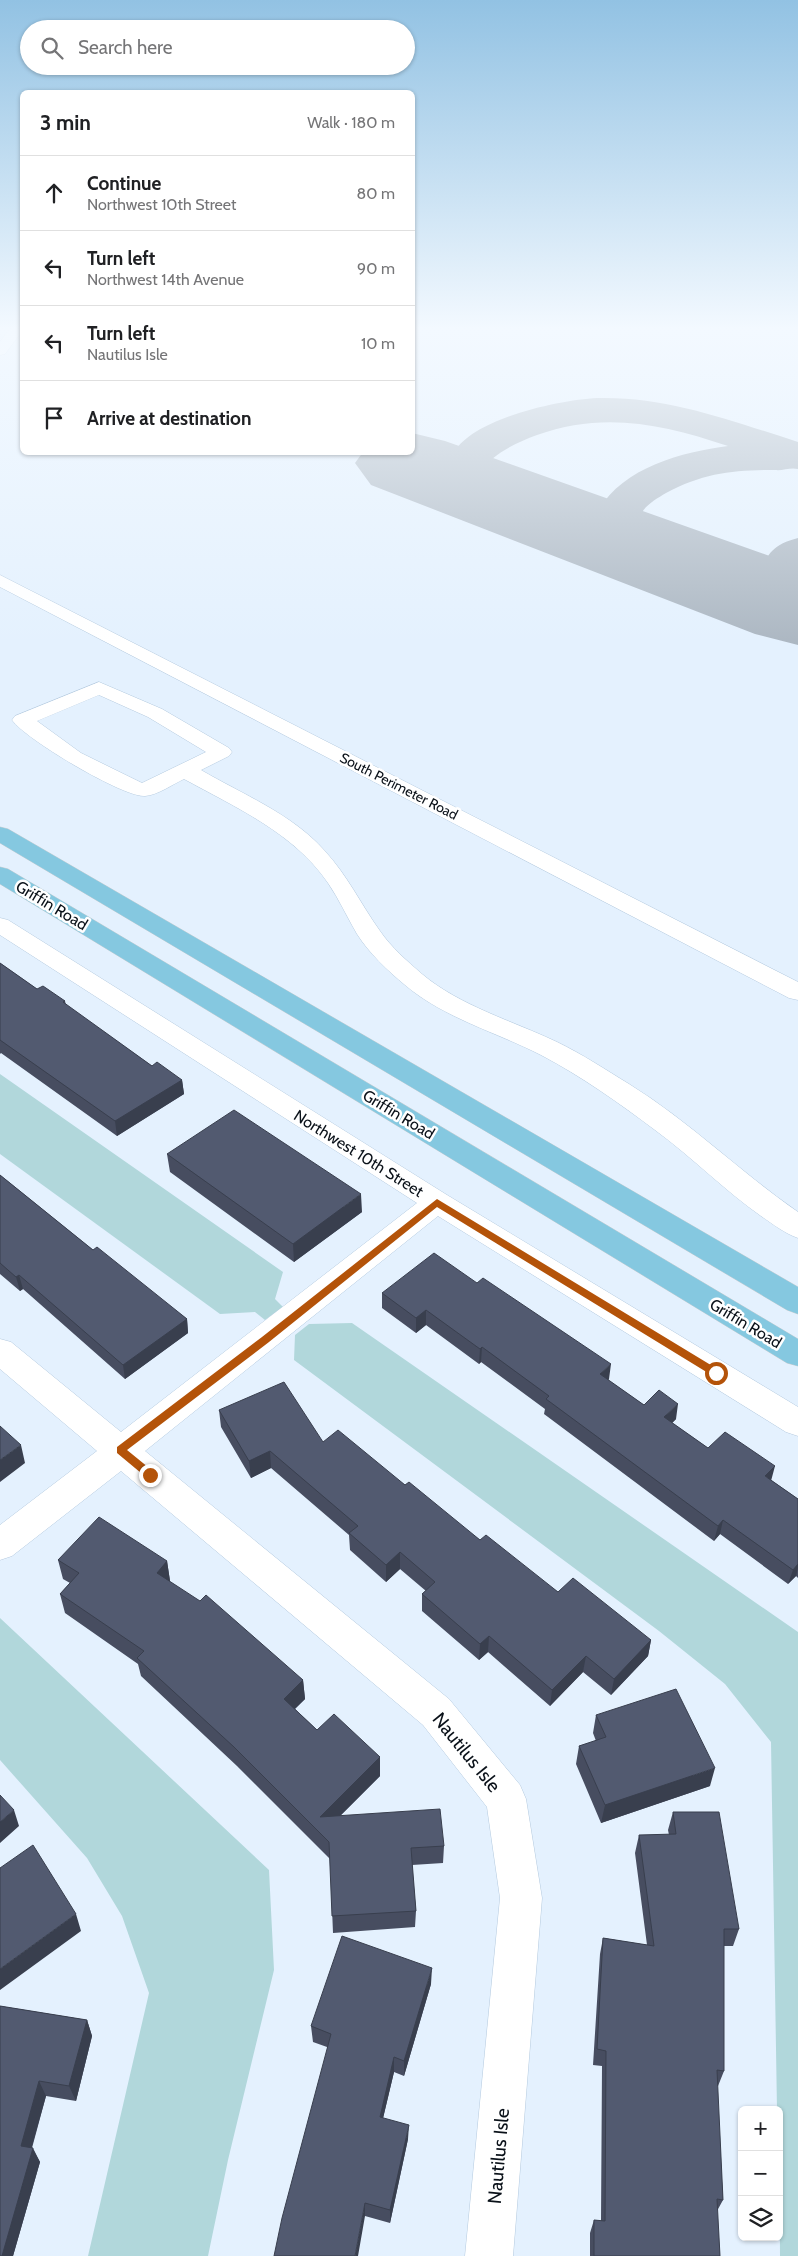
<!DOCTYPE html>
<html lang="en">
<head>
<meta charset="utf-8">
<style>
	:root { --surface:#fff; --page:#f2f2f2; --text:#202124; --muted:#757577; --line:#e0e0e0 }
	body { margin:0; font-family:Cabin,sans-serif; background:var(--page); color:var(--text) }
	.controls { position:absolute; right:15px; bottom:15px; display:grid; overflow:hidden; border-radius:8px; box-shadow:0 1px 4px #0004 }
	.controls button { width:45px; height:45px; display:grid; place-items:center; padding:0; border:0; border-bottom:1px solid var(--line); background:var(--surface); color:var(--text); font:25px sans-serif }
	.stop { position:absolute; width:15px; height:15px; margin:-11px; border:4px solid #b45309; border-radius:50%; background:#fff }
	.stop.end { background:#b45309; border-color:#fff; box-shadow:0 1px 5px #0008 }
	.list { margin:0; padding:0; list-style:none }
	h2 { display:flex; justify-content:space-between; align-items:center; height:65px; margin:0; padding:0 20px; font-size:21px }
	h2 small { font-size:16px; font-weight:400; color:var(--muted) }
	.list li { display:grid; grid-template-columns:32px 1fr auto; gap:15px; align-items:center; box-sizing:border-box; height:75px; padding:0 20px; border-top:1px solid var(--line) }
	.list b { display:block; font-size:19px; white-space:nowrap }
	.list p { margin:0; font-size:16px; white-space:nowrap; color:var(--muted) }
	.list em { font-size:16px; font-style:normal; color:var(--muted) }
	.icon { flex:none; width:28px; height:28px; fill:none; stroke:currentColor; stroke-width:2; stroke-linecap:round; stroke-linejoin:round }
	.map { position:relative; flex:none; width:798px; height:2256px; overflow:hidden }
	.search { position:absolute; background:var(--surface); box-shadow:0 1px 4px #0004; left:20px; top:20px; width:395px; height:55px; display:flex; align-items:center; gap:12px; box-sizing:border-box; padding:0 18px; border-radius:28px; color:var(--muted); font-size:19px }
	.panel { position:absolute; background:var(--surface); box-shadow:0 1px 4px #0004; left:20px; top:90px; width:395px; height:365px; border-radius:8px }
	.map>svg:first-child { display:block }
</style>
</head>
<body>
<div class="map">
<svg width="798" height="2256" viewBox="0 0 798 2256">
	<rect width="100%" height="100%" fill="#e4f1fe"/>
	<path fill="#b1d7db" d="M0 1074 283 1272 275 1299 283 1307 265 1320 255 1312 220 1314 0 1154Z
		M352 1323 798 1632V2256H780L779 2110H777L771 1742 725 1684 659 1631 294 1360 295 1335 309 1324Z
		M0 1618 269 1870 274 1970 228 2160 208 2256H88L149 1993 122 1916 87 1858 0 1760Z"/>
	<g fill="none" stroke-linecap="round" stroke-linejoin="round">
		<path fill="#acb7c2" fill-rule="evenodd" d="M597 398C667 396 732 421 798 442V469C790 467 783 471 775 470 733 470 704 473 666 493 656 499 645 505 640 516 650 544 682 539 700 554 702 556 705 561 707 564L700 574 683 578 666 574 627 557 611 544 598 526 596 516C617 469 681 452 728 446 663 424 603 411 537 435 521 441 505 448 492 459V467L518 489 524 498 518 507C507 510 499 512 488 508 478 504 448 474 449 462 449 459 452 455 454 452 475 418 559 400 597 398Z
			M798 538V611L781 606C756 577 757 548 798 538Z"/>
		<path fill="#acb7c2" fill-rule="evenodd" d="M412 433 445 441 798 566V645L755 634 371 485 355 463 363 452H412Z"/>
		<g stroke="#b4cadf" stroke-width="1">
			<path id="minor" d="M10 329 22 331 5 354 0 355V342Z
				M0 575 798 982V1000L789 998 0 587Z
				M99 682 162 709 229 748 232 752 229 756 201 770C242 794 292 814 324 850 348 876 360 903 380 931 391 947 407 961 422 974 460 1006 513 1021 557 1042 582 1054 606 1070 629 1084 689 1121 740 1172 798 1212V1238C784 1233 773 1224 761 1216 724 1190 692 1157 655 1130 619 1103 581 1076 541 1055 496 1032 444 1018 405 985 388 971 369 953 357 934 347 917 339 899 328 883 294 833 235 807 184 779 173 784 158 795 145 796 124 798 25 739 12 720L15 716ZM99 695 148 717 206 752 142 783 81 753 37 721Z
				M0 918 8 920 447 1195 798 1407V1436L786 1432 438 1216 145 1451 449 1699 520 1785 526 1799 542 1898 513 2256H465L500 1898 487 1807 423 1725 121 1471 12 1556 0 1560V1525L97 1451 0 1369V1339L11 1342 121 1432 417 1203 0 935Z"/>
		</g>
		<g stroke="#cecfd1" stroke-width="1">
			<path id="major" d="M0 827 8 829 798 1287V1314L787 1310 0 843Z
				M0 867 8 869 798 1339V1366L787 1363 0 884Z"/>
		</g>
		<use href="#minor" fill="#fff" fill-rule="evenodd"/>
		<use href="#major" fill="#85c8e0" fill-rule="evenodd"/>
	</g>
	<path fill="#474d60" d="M0 963 37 989 65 1001 66 1005 152 1066 182 1080 184 1094 117 1136 1 1053 0 1054Z
		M167 1154 362 1212 294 1262 170 1172Z
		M0 1175 93 1250 187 1319 188 1333 125 1379 23 1289 20 1291 0 1274Z
		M382 1293 609 1379 608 1380 644 1405 676 1419 672 1423 708 1448 771 1480 798 1499V1578L796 1576 788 1584 720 1534 714 1541 544 1414 545 1409 481 1362 479 1364 426 1325 416 1333 382 1308Z
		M219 1410 323 1442 405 1485 480 1540 558 1592 651 1640 648 1656 611 1695 583 1672 550 1706 488 1652 479 1660 422 1611V1594L426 1591 400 1569 386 1582 350 1550 349 1535 271 1468 251 1478 221 1427Z
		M58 1560 167 1561 170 1581V1582L303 1680 305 1699 295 1709 317 1730 380 1776 340 1816 444 1846 443 1863 412 1865 416 1911 415 1927 333 1933 330 1859 237 1766 141 1676 138 1664 65 1613 60 1594 70 1583 63 1579Z
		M596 1715 710 1786 601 1823 576 1764 579 1746 596 1741 593 1733Z
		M673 1812 739 1929 733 1946H724V2071L718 2086H717L723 2200 717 2211 720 2256H590V2233L594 2220 601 2221 602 2066 593 2065 600 1954 603 1938 647 1945 635 1853 639 1835H669L668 1830Z
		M431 1984 404 2076 394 2072 383 2118 408 2139 390 2223 365 2216 327 2047 313 2042 311 2026Z
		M0 2006 87 2020 92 2036 76 2101 46 2096 32 2148 40 2162 13 2256H0Z"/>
	<path fill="#393f4e" d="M182 1080 184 1094 117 1136 115 1121Z
		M361 1194 362 1212 294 1262 293 1244Z
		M19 1275 23 1289 20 1291 16 1277Z
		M426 1310V1325L416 1333V1318Z
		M187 1319 188 1333 125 1379 123 1365Z
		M482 1347 481 1362 479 1364 480 1349Z
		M611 1364 609 1379 598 1389 600 1374Z
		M678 1404 676 1419 662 1433 664 1417Z
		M21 1445 25 1463 0 1482V1460Z
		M270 1451 271 1468 251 1478 249 1461Z
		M775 1466 771 1481 765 1476Z
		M723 1520 720 1534 714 1541 718 1526Z
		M400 1552V1569L386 1582V1565Z
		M167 1561 170 1581 160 1592 157 1573Z
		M798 1564V1568L796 1576 788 1584 793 1570Z
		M489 1636 488 1652 479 1660 480 1644Z
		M651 1640 648 1656 611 1695 614 1679Z
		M586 1656 583 1672 550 1706 552 1690Z
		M303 1680 305 1699 286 1717 284 1699Z
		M380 1757V1776L321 1835 320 1817Z
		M715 1768 710 1786 601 1823 605 1805Z
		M14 1810 19 1826 0 1843V1822Z
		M76 1914 81 1931 0 1990V1969Z
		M432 1968 431 1984 404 2076V2061Z
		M87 2020 92 2036 76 2101 69 2086Z
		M394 2057V2072L380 2131V2117Z
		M39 2081 46 2096 28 2160 21 2146Z
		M409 2125 408 2139 390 2223V2210Z
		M33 2148 40 2162 13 2256H2Z
		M365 2203V2216L358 2256H355Z"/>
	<path fill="#525a70" stroke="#393f4e" d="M0 963 37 989 43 986 65 1001 63 1002 152 1066 157 1062 182 1080 115 1121 0 1040Z
		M234 1110 361 1194 293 1244 167 1154Z
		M0 1175 93 1250 97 1247 187 1319 123 1365 19 1275 16 1277 0 1263Z
		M434 1253 477 1283 483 1278 611 1364 600 1374 644 1405 659 1390 678 1404 664 1417 708 1448 725 1432 775 1466 765 1476 798 1499V1564L793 1570 723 1520 718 1526 546 1399 549 1396 482 1347 480 1349 426 1310 416 1318 382 1293Z
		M284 1382 323 1442 338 1430 405 1485 409 1482 480 1540 486 1535 558 1592 573 1578 651 1640 614 1679 586 1656 552 1690 489 1636 480 1644 422 1594 435 1582 400 1552 386 1565 349 1533 358 1526 270 1451 249 1461 219 1410Z
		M0 1426 21 1445 0 1460Z
		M99 1517 167 1561 157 1573 200 1601 206 1595 303 1680 284 1699 317 1730 334 1714 380 1757 320 1817 440 1809 444 1846 411 1848 416 1911 332 1916 329 1842 234 1747 137 1658 144 1651 60 1594 79 1573 58 1560Z
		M676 1689 715 1768 605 1805 579 1746 606 1737 596 1715Z
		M0 1795 14 1810 0 1822Z
		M673 1812H719L739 1929H724V2071L717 2070 723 2200 717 2199 720 2256H594V2220L605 2221 606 2051 597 2049 603 1938 654 1946 639 1835 676 1834Z
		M33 1845 76 1914 0 1969V1868Z
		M342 1936 432 1968 404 2061 394 2057 380 2117 409 2125 390 2210 365 2203 355 2256H274L282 2218 331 2034 311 2026Z
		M0 2006 87 2020 69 2086 39 2081 21 2146 33 2148 2 2256H0Z"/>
	<linearGradient id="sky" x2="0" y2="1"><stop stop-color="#92c2e3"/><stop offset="0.51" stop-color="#f3f9ff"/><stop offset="1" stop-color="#f3f9ff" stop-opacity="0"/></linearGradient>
	<rect width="798" height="645" fill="url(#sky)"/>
	<path fill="#b45309" d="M437 1199 719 1370V1376H713L437 1207 269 1342 127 1450 154 1472V1478H147L117 1453V1447L262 1337Z"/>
	<g text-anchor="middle" stroke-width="5" stroke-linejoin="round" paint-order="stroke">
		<g font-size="14" fill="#0a1119" stroke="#fff">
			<text transform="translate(399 786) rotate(27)" y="5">South Perimeter Road</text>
		</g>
		<g font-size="16" fill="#0a1119" stroke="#fff">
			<text transform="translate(52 905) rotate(31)" y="6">Griffin Road</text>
			<text transform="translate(399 1114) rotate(31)" y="6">Griffin Road</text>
			<text transform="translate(359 1153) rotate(32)" y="6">Northwest 10th Street</text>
			<text transform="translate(746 1323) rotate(31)" y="6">Griffin Road</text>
		</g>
		<g font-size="19" fill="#0a1119" stroke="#fff">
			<text transform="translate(467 1752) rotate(51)" y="7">Nautilus Isle</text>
			<text transform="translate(498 2156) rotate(-85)" y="7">Nautilus Isle</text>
		</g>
	</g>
</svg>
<div class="controls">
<button>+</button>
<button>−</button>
<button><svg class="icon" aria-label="layers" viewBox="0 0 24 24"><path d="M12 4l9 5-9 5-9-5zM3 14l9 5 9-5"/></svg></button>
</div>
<div class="stop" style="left:716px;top:1373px"></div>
<div class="stop end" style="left:150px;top:1475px"></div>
<div class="search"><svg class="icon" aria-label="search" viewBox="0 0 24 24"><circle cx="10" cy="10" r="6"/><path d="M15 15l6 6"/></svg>Search here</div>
<section class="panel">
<h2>3 min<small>Walk · 180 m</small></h2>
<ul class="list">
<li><svg class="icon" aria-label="ahead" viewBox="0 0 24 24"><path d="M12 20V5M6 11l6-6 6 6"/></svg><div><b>Continue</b><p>Northwest 10th Street</p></div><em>80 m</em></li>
<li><svg class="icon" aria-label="left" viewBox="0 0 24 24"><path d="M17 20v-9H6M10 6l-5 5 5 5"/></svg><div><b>Turn left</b><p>Northwest 14th Avenue</p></div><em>90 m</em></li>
<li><svg class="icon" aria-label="left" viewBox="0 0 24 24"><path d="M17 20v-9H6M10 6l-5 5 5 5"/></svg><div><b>Turn left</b><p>Nautilus Isle</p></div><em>10 m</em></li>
<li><svg class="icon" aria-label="arrive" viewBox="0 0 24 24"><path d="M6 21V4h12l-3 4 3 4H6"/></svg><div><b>Arrive at destination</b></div></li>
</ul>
</section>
</div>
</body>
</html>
